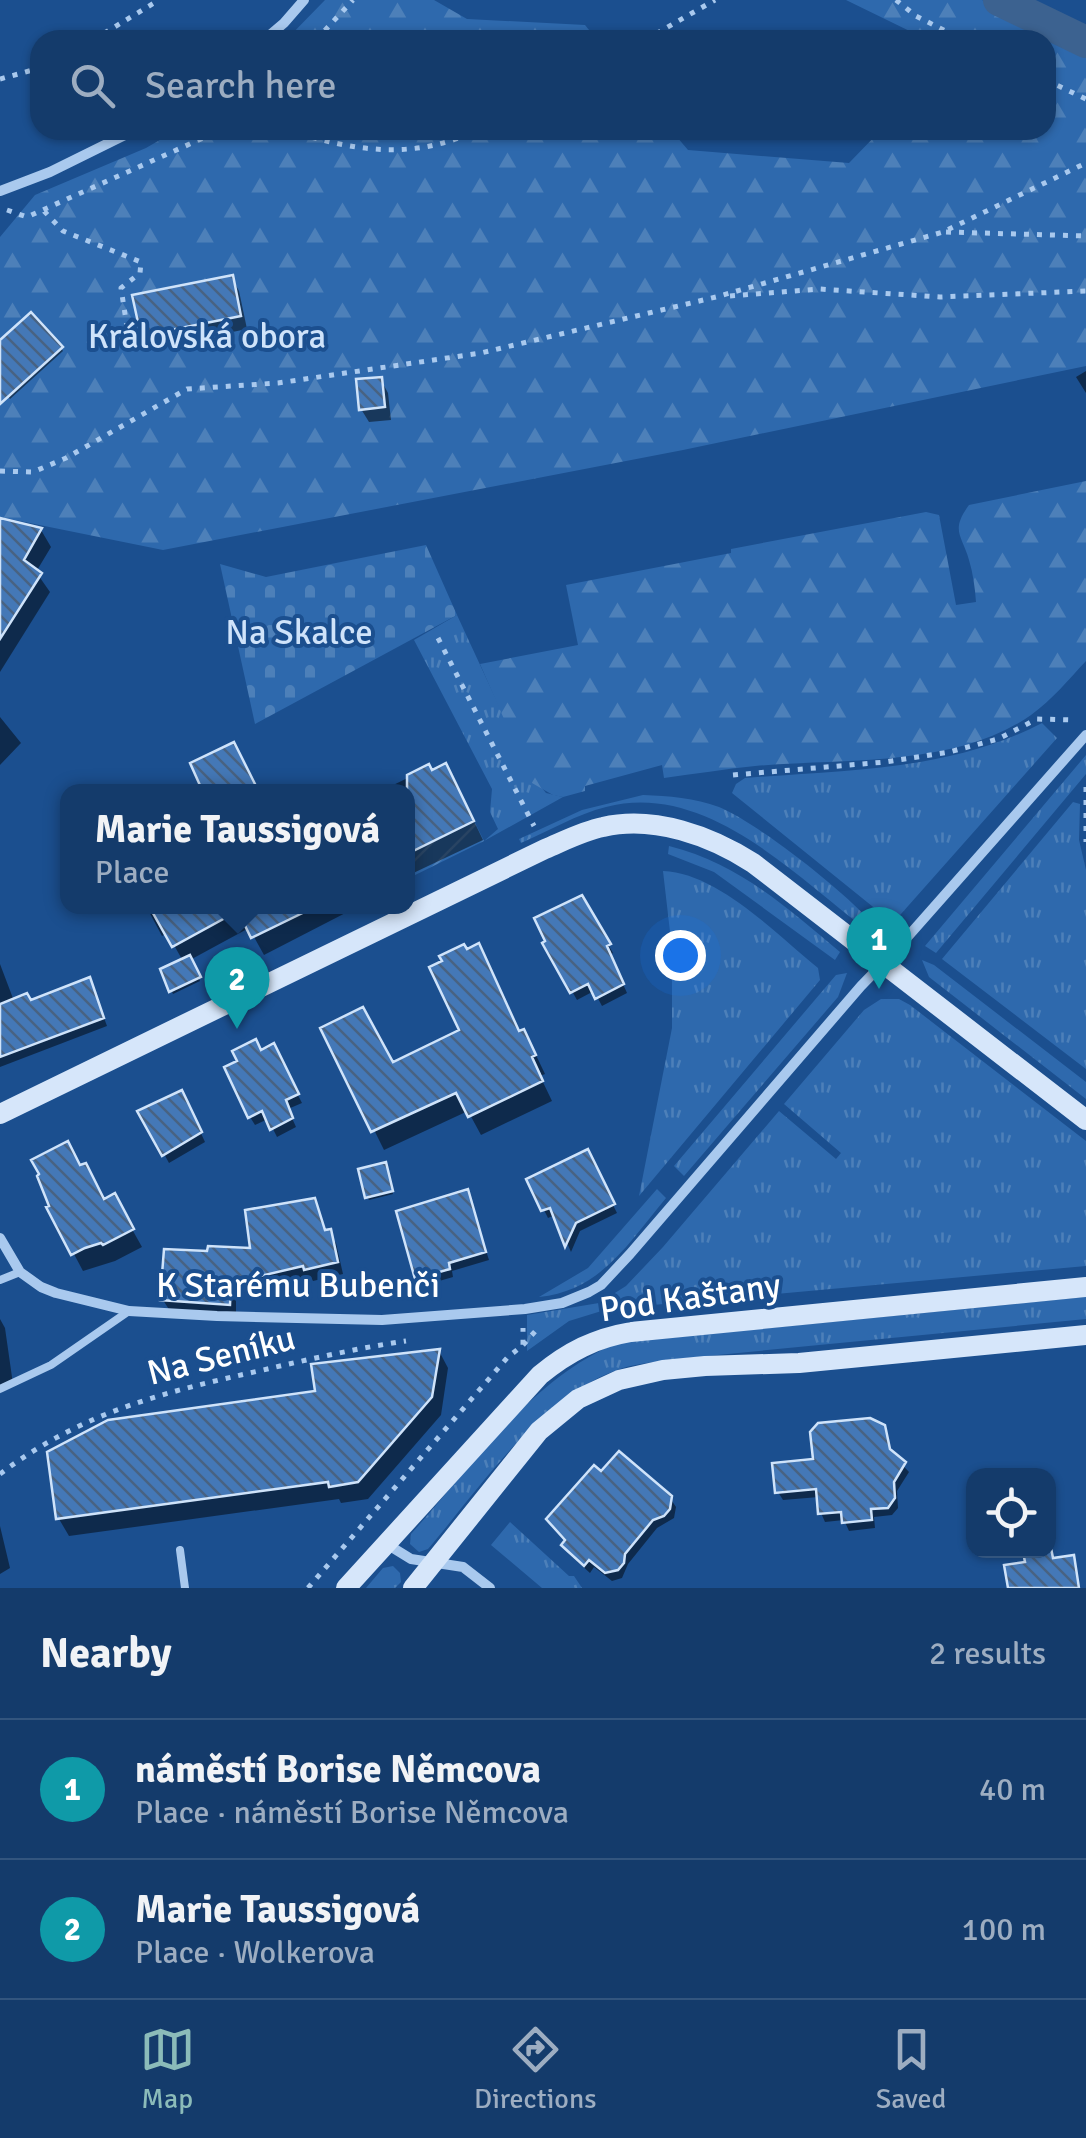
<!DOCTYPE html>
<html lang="en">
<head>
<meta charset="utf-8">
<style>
	:root { --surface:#143b6b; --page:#214673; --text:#f1f3f6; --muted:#9dadc1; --line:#33557e; --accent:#8bbbb9 }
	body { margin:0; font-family:Signika,sans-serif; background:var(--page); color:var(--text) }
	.controls { position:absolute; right:30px; bottom:30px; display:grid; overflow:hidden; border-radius:20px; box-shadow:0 2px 8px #0004 }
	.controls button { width:90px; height:90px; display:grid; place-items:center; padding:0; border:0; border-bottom:2px solid var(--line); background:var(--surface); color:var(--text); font:50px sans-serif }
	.you { position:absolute; left:680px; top:955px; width:35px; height:35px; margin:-25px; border:8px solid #fff; border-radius:50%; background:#1a73e8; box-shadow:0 0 0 15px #1a73e833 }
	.badge { display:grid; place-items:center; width:65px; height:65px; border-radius:50%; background:var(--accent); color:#fff; font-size:32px; font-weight:700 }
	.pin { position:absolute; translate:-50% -82px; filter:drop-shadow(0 2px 5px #0008) }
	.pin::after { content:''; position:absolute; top:52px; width:35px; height:30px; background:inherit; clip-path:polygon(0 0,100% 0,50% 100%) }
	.popup { position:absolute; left:60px; top:784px; width:355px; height:130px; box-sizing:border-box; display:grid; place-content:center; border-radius:20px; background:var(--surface); filter:drop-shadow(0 2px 8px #0005); font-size:32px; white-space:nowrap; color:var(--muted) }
	.popup b { font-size:38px; color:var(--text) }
	.popup::after { content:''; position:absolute; left:50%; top:100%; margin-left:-20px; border:20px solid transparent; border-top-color:var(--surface) }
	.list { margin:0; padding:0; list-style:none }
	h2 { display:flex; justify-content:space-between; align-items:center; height:130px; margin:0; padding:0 40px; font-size:42px }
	h2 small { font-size:32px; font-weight:400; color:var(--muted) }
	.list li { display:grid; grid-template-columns:65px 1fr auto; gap:30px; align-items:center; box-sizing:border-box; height:140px; padding:0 40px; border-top:2px solid var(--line) }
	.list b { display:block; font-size:38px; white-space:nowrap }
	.list p { margin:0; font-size:32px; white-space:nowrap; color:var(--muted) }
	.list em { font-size:32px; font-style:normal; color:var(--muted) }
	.icon { flex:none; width:55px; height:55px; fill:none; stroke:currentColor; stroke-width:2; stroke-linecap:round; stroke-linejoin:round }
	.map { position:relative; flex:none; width:1086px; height:1588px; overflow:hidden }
	.search { position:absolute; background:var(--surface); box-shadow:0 2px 8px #0004; left:30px; right:30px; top:30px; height:110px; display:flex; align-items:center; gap:25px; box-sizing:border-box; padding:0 35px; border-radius:30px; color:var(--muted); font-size:38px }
	.sheet { height:410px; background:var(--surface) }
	nav { display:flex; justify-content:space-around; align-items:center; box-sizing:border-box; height:140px; border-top:2px solid var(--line); background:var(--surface); font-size:28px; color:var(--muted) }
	nav a { display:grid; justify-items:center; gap:5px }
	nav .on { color:var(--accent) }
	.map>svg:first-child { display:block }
</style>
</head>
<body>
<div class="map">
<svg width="1086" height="1588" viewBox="0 0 1086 1588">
	<defs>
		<pattern id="grass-tufts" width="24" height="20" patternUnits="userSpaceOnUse" patternTransform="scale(2.5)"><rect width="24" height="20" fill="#2e69ad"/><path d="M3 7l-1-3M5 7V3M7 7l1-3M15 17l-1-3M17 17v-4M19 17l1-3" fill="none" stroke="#4d80b9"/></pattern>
		<pattern id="forest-firs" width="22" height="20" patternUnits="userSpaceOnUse" patternTransform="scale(2.5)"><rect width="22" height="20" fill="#2e69ad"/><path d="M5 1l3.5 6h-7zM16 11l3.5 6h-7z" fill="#4d80b9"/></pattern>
		<pattern id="cemetery-stones" width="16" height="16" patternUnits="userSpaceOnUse" patternTransform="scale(2.5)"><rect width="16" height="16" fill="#2e69ad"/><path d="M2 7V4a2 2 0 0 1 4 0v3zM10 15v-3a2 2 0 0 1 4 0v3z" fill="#4d80b9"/></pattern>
		<pattern id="garden-furrows" width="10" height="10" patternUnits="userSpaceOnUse" patternTransform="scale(2.5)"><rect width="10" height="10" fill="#2e69ad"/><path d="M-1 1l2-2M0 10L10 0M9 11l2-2" fill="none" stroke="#4d80b9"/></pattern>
		<pattern id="building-back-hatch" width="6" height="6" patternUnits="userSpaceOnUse" patternTransform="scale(2.5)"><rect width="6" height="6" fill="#4478b7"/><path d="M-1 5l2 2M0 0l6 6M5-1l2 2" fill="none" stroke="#486282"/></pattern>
	</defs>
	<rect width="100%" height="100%" fill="#1b4f8f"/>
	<path fill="url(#grass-tufts)" d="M457 615 530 773 546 793 563 797 484 841 498 829 490 812 492 789 414 640Z
		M1042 723 1057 738 893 923 732 793 736 784 745 778C846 770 950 771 1042 723Z
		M1086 755V774L936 953 925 946Z
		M643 795C668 796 695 798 719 807 756 822 840 888 867 918V930C794 875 706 781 606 807 577 814 549 831 521 843L519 839 582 810Z
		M1073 802 1080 804 1079 840 1086 870V1069L942 959Z
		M669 846C738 863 786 907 840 952L835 960 714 872 668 854Z
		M663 871C718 873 776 934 818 968L820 980 639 1196 672 1028V949Z
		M922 960 934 965 1086 1082V1099L929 977Z
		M847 973 838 997 684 1176 674 1166 836 975Z
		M881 999H899L910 1005 1086 1141V1266L608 1309 569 1321 527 1351V1315L599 1303 626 1286 663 1247 779 1111 836 1159 841 1153 784 1104 864 1010Z
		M657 1189 666 1198C629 1242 601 1291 539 1297L588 1268Z
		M1086 1297V1319L676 1359C658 1362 639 1363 623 1368 542 1393 481 1487 428 1549L419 1552 410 1544 411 1534C472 1466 531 1379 617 1343Z
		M510 1522 569 1576H574L582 1588H542L491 1545Z
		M393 1566 400 1573 401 1582 395 1588H366L383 1568Z"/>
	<path fill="url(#forest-firs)" d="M325 0H434L467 19 585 25 597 40H286Z
		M846 0H982L1086 49V366L683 450 163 550 0 517V237L35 195 146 148 177 130H671L688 150 849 163 881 130H1046V40H928Z
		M1086 481V661C1069 679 1052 700 1031 715 955 768 844 758 755 766 725 769 694 774 664 778L662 765 585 786V791L563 797 553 795 532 783 480 664 578 645 566 585 731 553V549L926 512 939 515 956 605 976 602C975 588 973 573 969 560 962 535 950 531 969 505Z"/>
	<path fill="url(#cemetery-stones)" d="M426 545 457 615 255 724 220 564 266 577Z"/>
	<path fill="url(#garden-furrows)" d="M474 821 484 841 407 879V854Z"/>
	<path fill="#0007" d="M232 278 239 291 247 329 150 349 143 336Z
		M0 343 61 348 63 351 10 399 0 387Z
		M1086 371V393L1076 377Z
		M381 380 388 393 391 420 369 422 361 409Z
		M0 528 41 530 51 547 36 572 50 592 0 672Z
		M0 717 21 743 0 765Z
		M428 768 432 773 456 784 483 840 407 876V792H379Z
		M581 898 613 953 610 955 627 993 602 1006 594 991 577 1000 545 944Z
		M146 906H359L264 955 249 928 190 960 200 981 173 994 163 970 183 961 167 933 162 936Z
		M478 946 520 1034 534 1051 545 1074 540 1076 552 1101 481 1135 468 1111 384 1150 324 1029 393 1065 462 1031 466 952Z
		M0 964 14 1001 31 1003 93 988 107 1026 0 1067Z
		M273 1047 302 1103 288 1109 296 1127 277 1137 268 1119 255 1125 250 1117 241 1062Z
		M186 1101 205 1142 169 1163 141 1112Z
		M591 1161 617 1213 580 1231 571 1252 555 1215 548 1218 529 1180Z
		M80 1168 104 1202 114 1197 142 1247 115 1261 83 1271 50 1209Z
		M387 1168 393 1194 369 1200 367 1197Z
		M467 1192 489 1260 452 1271 453 1277 422 1286 418 1278Z
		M314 1201 327 1232 336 1243 343 1274 313 1281 311 1277 236 1295V1316L170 1311 163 1300 253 1251Z
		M0 1319 5 1328 13 1384 0 1386Z
		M439 1351 448 1368 441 1415 368 1499 341 1503 339 1499 69 1536 59 1519 318 1394Z
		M883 1427 892 1454 909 1472 897 1491 898 1508 892 1515 874 1517 875 1528 849 1531 844 1520 825 1522 821 1513 819 1497 783 1500 778 1492 816 1461Z
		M670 1498 676 1507 674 1518 657 1528 628 1564 622 1578 612 1581 594 1567 590 1573 569 1554 564 1545 567 1542 549 1520Z
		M0 1526 10 1568 0 1574Z"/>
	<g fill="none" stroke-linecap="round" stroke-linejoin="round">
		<path stroke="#3c6290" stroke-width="32" d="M999 0 1086 42"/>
	</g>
	<path fill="url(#building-back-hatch)" stroke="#cfe3fa" stroke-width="2.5" d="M233 275 241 316 141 336 132 295Z
		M31 312 63 347 0 404V340Z
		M382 377 385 407 359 410 356 379Z
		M0 518 42 528 24 560 42 573 0 639Z
		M234 742 259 792H203L190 763Z
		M446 763 474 821 407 854V775L429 764 432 770Z
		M582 895 611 944 607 946 624 984 595 999 588 984 570 993 542 943 545 941 534 918Z
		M149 906H317L251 938 238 911 172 947Z
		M479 943 519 1031 524 1029 536 1055 532 1057 543 1081 468 1117 456 1093 371 1132 320 1028 363 1007 393 1062 459 1030 429 967 442 961 439 956 464 944 467 949Z
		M190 955 201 977 169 992 160 969Z
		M90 977 104 1018 0 1057V1004L27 993 31 1000Z
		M256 1039 261 1050 274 1043 299 1094 286 1100 293 1118 270 1130 262 1111 248 1118 224 1067 237 1061 232 1051Z
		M182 1090 202 1132 162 1156 137 1111Z
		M68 1141 80 1165 86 1163 104 1199 115 1193 134 1229 103 1245 101 1243 85 1248 71 1255 46 1207 49 1206 37 1176 39 1174 31 1160Z
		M588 1149 615 1204 576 1223 565 1247 550 1208 541 1211 526 1179Z
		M386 1162 393 1191 365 1198 358 1169Z
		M468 1189 486 1252 449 1263 450 1269 415 1279 396 1211Z
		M315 1198 325 1230 331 1229 338 1262 304 1270 303 1266 231 1283 230 1305 160 1300 164 1249 207 1251 208 1246 250 1248 245 1210Z
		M440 1349 432 1397 358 1482 329 1487 328 1482 56 1519 47 1452 108 1420 315 1391 311 1364Z
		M870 1418 885 1425 890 1449 906 1462 894 1482 895 1498 888 1508 871 1509 872 1520 842 1523 841 1512 818 1514 816 1489 775 1493 772 1463 813 1459 810 1432 818 1423Z
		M619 1451 672 1496 670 1509 664 1516 653 1520 625 1554 624 1563 618 1570 605 1573 589 1560 584 1566 561 1545 565 1540 546 1519 594 1465 601 1471Z
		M1048 1548H1051L1053 1558 1074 1555 1079 1588H1008L1004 1565 1025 1562 1023 1552Z"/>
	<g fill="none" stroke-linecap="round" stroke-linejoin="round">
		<path stroke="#a9c9ee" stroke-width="5" stroke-dasharray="5 8" stroke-linecap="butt" d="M896 0 916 16 963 40
			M93 40 159 0
			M316 40 353 0
			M645 40 715 0
			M0 79 40 68
			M1046 80 1086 99
			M287 130C354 151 412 161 478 130
			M7 210 27 217 221 130
			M44 211 63 231 141 262 140 273 121 288 127 327
			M946 232 1086 236
			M730 296 819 289 940 297 1086 291
			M0 471 33 472 66 458 187 389 278 383 481 353 716 297 943 232 1086 163
			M438 638 534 826
			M733 775 885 762 949 752 998 739 1037 719 1073 720
			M1086 787V842
			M523 1345 539 1327
			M0 1474C82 1412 164 1392 263 1370 310 1359 358 1348 406 1341
			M308 1588 507 1358 523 1345V1328"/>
		<path stroke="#a9c9ee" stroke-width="8" d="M0 1280 20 1272
			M0 1389 51 1365 129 1311
			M180 1550 185 1588"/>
		<path stroke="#a9c9ee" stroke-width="10" d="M264 40 284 23 304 0
			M0 191 50 172 135 130
			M0 1238 20 1272 41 1287 56 1293 129 1311 217 1316 382 1320 525 1309 562 1303 589 1292 601 1285 630 1254 861 986 896 950 1086 735
			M385 1543 411 1559 463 1567 490 1588"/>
		<path stroke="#d6e6fa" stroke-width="20" d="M0 1114 545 849C564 841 583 831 603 827 654 815 711 836 753 863L1086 1120
			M346 1588 540 1375C568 1352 595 1338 631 1332L1086 1287
			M413 1588 539 1431 578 1399 619 1380 663 1370 705 1366 799 1363 1086 1335"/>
	</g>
	<g text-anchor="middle" stroke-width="8" stroke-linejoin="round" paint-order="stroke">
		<g font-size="35" fill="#cfe3fa" stroke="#1b4f8f">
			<text x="207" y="348">Královská obora</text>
			<text x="299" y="644">Na Skalce</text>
		</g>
		<g font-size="35" fill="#fff" stroke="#1b4f8f">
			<text x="298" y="1297">K Starému Bubenči</text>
			<text transform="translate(690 1297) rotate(-8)" y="12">Pod Kaštany</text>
			<text transform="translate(221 1355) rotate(-14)" y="12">Na Seníku</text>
		</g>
	</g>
</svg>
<div class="controls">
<button><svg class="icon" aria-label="locate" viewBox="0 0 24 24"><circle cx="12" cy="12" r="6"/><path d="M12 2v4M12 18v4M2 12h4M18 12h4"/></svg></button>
</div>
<div class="you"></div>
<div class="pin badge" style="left:879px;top:989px;background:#0f9aa8">1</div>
<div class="pin badge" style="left:237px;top:1029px;background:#0f9aa8">2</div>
<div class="popup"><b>Marie Taussigová</b>Place</div>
<div class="search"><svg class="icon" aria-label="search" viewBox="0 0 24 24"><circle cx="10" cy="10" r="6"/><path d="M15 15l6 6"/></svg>Search here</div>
</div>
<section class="sheet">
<h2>Nearby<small>2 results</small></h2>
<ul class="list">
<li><span class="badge" style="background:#0f9aa8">1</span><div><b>náměstí Borise Němcova</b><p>Place · náměstí Borise Němcova</p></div><em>40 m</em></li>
<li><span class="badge" style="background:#0f9aa8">2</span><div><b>Marie Taussigová</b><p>Place · Wolkerova</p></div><em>100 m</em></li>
</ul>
</section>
<nav>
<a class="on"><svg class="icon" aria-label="map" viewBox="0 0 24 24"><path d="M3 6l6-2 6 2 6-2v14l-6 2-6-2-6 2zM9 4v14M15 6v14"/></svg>Map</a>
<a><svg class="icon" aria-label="directions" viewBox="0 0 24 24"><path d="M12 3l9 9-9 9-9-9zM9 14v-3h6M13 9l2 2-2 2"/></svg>Directions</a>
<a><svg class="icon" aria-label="saved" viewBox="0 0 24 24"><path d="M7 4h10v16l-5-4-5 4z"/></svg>Saved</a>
</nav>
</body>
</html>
